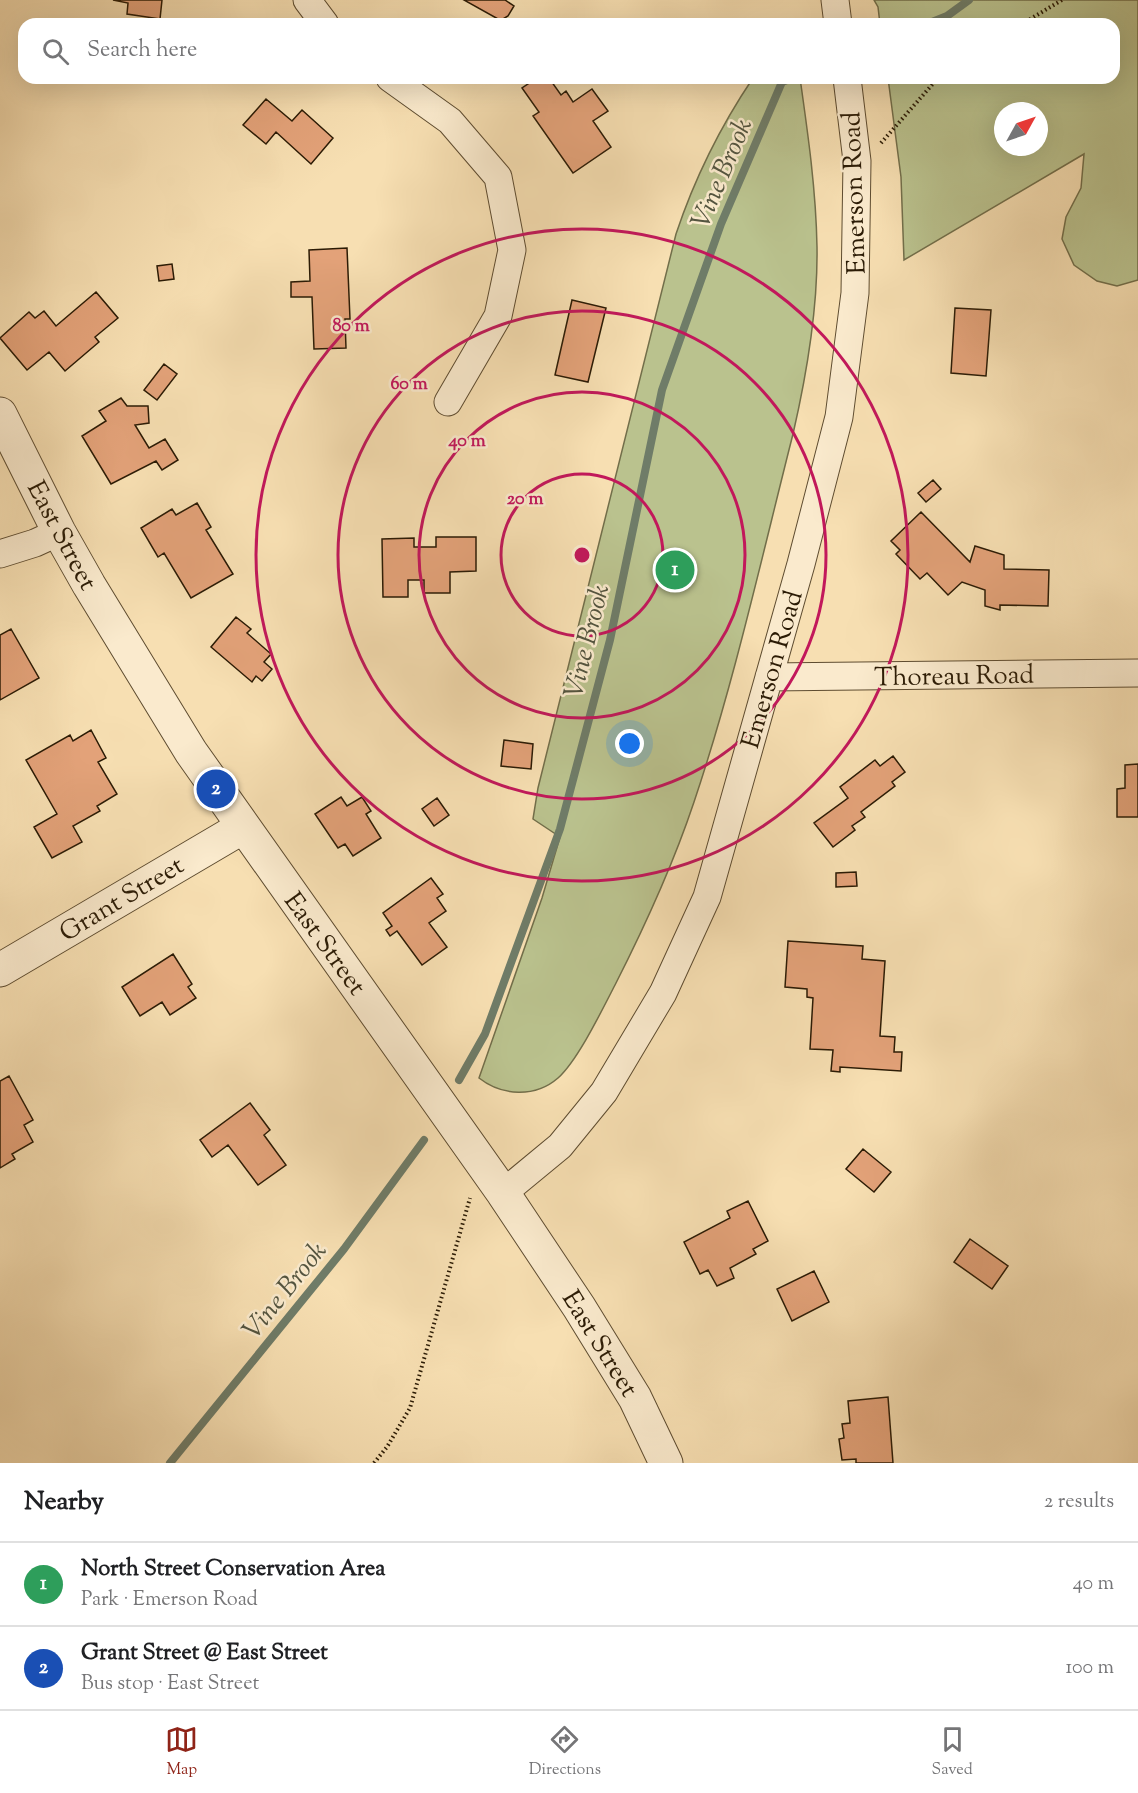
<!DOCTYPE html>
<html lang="en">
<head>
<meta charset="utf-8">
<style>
	:root { --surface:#fff; --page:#f6f6f6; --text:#202124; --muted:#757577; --line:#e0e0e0; --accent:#8f2418 }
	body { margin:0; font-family:"Sorts Mill Goudy",serif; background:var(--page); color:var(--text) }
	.compass { position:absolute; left:994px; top:102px; width:54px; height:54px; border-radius:50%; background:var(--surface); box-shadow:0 6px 24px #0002; rotate:50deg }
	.you { position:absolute; left:630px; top:744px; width:21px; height:21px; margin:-15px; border:4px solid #fff; border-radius:50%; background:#1a73e8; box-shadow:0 0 0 9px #1a73e833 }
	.badge { display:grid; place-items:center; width:39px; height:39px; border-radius:50%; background:var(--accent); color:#fff; font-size:20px; font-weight:700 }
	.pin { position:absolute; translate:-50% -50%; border:3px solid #fff; box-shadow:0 2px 6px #0006 }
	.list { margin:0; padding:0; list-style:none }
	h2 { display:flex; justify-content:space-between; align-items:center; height:78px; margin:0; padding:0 24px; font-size:26px }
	h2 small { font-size:20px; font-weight:400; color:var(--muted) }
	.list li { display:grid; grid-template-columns:39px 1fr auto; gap:18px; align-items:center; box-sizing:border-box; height:84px; padding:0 24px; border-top:2px solid var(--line) }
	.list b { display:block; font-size:22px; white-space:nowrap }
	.list p { margin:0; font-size:20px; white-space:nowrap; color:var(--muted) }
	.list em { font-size:20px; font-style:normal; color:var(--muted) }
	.icon { flex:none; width:33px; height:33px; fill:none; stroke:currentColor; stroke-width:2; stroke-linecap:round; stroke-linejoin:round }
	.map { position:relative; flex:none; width:1138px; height:1463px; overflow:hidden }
	.search { position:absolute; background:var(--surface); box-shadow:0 6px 24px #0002; left:18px; right:18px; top:18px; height:66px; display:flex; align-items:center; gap:15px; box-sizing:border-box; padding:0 21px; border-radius:18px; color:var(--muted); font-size:22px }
	.sheet { height:246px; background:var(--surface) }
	nav { display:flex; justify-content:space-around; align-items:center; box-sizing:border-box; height:84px; border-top:2px solid var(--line); background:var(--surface); font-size:16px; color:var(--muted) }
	nav a { display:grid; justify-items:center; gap:3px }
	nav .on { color:var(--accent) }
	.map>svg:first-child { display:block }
</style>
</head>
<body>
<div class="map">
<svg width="1138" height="1463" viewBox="0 0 1138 1463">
	<rect width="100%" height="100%" fill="#f7dfb2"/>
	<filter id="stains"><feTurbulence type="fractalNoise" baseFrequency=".00333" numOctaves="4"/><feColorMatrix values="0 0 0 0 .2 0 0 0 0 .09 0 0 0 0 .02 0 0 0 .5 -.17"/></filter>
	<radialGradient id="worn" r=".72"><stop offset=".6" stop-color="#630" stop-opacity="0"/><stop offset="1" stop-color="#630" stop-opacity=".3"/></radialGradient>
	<path fill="#bac28e" stroke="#726e4a" stroke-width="1.5" fill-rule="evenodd" d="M874 0H1138V280L1117 286 1097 281 1074 265 1062 239 1066 217 1081 188 1084 154 904 260 901 177 888 78H1114V24H880L878 7ZM1003 111H1039V147H1003Z
		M753 78H800C808 134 816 190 817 247 818 310 807 373 793 434 762 556 734 683 694 802 673 865 645 926 615 985 602 1010 578 1060 558 1078 535 1098 502 1096 479 1078L542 898 560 837 533 819 538 788 676 234C695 177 720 127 753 78Z"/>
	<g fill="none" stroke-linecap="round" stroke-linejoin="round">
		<path stroke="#6f7c68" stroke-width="8" d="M927 24 947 16 969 0
			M459 1080 485 1034 560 829 610 640 662 390 721 224 782 82 792 78
			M170 1463 344 1249 424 1140"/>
	</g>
	<path fill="#e3a279" stroke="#2b1b05" stroke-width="1.5" d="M113 0H162L160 19 127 14 128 3Z
		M464 0H505L514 6 508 16 503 19H498Z
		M537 78H549L561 95 566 91 573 102 592 89 608 111 593 121 611 147 573 173 533 116 539 112 522 88Z
		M266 99 292 121 302 110 333 138 311 164 276 132 266 144 243 125Z
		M347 248 350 319H345L346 348 314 349 312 297H291V282L310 281 309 250Z
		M172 264 174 279 159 281 157 266Z
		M96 292 118 318 95 337 99 342 65 371 49 352 27 370 0 338 29 312 35 318 44 311 56 326Z
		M572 300 606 308 588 382 555 375Z
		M955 308 991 310 986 376 951 373Z
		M164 364 177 374 157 400 144 390Z
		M121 398 127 406H148L149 423 135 425 149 448 165 439 178 460 162 470 156 461 111 484 82 436 106 421 99 411Z
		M933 480 941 489 926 502 918 493Z
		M197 503 211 527 206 530 233 574 191 598 164 553 158 557 141 528 172 509 176 515Z
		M921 512 970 562 975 546 1004 555V569L1049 570 1048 606 1000 605V610L985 606V590L962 582 948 595 927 573 920 579 896 554 900 550 891 541Z
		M436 537H476V571L450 572V593H424V580H408V597H383L382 539 414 538V547H436Z
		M236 617 251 629 247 633 271 654 264 662 272 669 262 681 256 676 252 682 211 647Z
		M11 629 39 678 0 700V635Z
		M91 730 106 758 98 762 117 794 97 806 100 811 73 826 82 842 52 858 34 827 57 814 26 760 70 735 73 741Z
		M504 740 533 744 531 769 501 766Z
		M893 756 905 772 892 782 895 786 861 812 865 817 852 826 855 830 833 847 814 823 848 798 840 787 875 760 880 766Z
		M1138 764V817H1117V789L1125 788V765Z
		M341 797 347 806 362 797 371 811 366 814 381 838 353 856 345 844 338 848 315 814Z
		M437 798 449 815 434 826 422 809Z
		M856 872 857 886 836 887V873Z
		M431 878 443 894 437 898 446 911 429 923 447 947 422 965 397 931 390 936 386 930 392 926 383 913Z
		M788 941 863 946 862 959 885 961 880 1036 895 1037 894 1052H902L901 1071 840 1067V1072L831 1071 833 1050 810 1049 813 998 807 997V989L785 987Z
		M173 954 192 984 188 987 196 998 170 1015 162 1002 140 1016 122 987Z
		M9 1076 33 1120 24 1125 33 1142 12 1154 15 1159 0 1168V1081Z
		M250 1103 270 1130 264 1135 286 1165 258 1185 228 1145 212 1157 200 1140Z
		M863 1149 891 1172 874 1192 846 1169Z
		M748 1201 768 1241 753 1249 756 1254 730 1268 734 1278 717 1286 708 1270 700 1274 684 1242 730 1218 727 1211Z
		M970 1239 1008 1266 992 1289 954 1262Z
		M814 1271 829 1302 792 1321 777 1289Z
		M888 1397 893 1463H856V1459L842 1460 839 1439 844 1438 842 1424 850 1423 848 1401Z"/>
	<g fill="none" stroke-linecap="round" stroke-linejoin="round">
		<g stroke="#5e4c30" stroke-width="29">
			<path id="minor" d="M307 0 325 24
				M835 0 838 24
				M390 78 450 121 498 177 512 250 498 316 448 402
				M0 554 35 543 59 532
				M769 677 1138 673
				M503 1193 560 1146 604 1092 663 993 707 897 801 564 839 417 855 293 857 161 847 78"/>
		</g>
		<g stroke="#5e4c30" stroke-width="35">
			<path id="tertiary" d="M0 414 59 532 89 585 191 752 503 1193 579 1307 635 1398 666 1463
				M0 970 243 827"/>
		</g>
		<path stroke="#2b1b05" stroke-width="4" stroke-dasharray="1.5 3" stroke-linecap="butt" d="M1022 24 1062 0
			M881 143 938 78
			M374 1463 387 1447 410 1408 470 1198"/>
		<use href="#minor" stroke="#faeacd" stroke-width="27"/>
		<use href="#tertiary" stroke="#faeacd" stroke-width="33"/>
	</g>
	<g fill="none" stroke="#c2185b" stroke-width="3">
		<circle cx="582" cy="555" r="81"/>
		<circle cx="582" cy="555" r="163"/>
		<circle cx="582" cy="555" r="244"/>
		<circle cx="582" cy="555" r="326"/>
	</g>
	<g text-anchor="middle" stroke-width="5" stroke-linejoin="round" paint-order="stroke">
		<g font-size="26" fill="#2b1b05" stroke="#faeacd">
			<text transform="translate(853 193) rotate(-92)" y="9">Emerson Road</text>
			<text transform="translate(63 535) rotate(62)" y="9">East Street</text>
			<text transform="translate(771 669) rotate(-74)" y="9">Emerson Road</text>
			<text transform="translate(954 675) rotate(-1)" y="9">Thoreau Road</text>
			<text transform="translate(121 898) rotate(-31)" y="9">Grant Street</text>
			<text transform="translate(326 943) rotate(54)" y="9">East Street</text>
			<text transform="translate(601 1343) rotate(58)" y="9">East Street</text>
		</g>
		<g font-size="27" font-style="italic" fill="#53543f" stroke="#faeacd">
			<text transform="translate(721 173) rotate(-67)" y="9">Vine Brook</text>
			<text transform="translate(586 641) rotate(-76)" y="9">Vine Brook</text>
			<text transform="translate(284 1290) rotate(-51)" y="9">Vine Brook</text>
		</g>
	</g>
	<circle cx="582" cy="555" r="9" fill="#c2185b" stroke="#faeacd" stroke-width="3"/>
	<g font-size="18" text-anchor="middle" font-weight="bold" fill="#c2185b" stroke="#faeacd" stroke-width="5" stroke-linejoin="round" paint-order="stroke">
		<text x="351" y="331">80 m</text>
		<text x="409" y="389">60 m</text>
		<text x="467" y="446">40 m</text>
		<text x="525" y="504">20 m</text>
	</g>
	<rect width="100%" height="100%" filter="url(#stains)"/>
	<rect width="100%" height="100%" fill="url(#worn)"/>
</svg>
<svg class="compass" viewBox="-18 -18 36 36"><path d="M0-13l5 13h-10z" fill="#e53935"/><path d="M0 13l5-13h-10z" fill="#757577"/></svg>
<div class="you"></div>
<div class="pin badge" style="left:675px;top:570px;background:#2e9e5b">1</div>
<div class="pin badge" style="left:216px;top:789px;background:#1a4fb4">2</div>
<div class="search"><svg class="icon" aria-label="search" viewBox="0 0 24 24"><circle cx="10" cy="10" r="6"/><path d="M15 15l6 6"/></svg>Search here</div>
</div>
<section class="sheet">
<h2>Nearby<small>2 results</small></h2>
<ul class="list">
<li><span class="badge" style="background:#2e9e5b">1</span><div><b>North Street Conservation Area</b><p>Park · Emerson Road</p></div><em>40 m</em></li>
<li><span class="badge" style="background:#1a4fb4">2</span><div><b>Grant Street @ East Street</b><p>Bus stop · East Street</p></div><em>100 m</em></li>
</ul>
</section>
<nav>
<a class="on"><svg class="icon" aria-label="map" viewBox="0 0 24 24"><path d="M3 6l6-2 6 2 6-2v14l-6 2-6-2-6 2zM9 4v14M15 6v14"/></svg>Map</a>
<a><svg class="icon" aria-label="directions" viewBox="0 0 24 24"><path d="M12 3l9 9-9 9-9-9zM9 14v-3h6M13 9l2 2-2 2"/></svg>Directions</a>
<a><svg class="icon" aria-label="saved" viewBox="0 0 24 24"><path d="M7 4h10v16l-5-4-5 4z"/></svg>Saved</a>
</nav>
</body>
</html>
